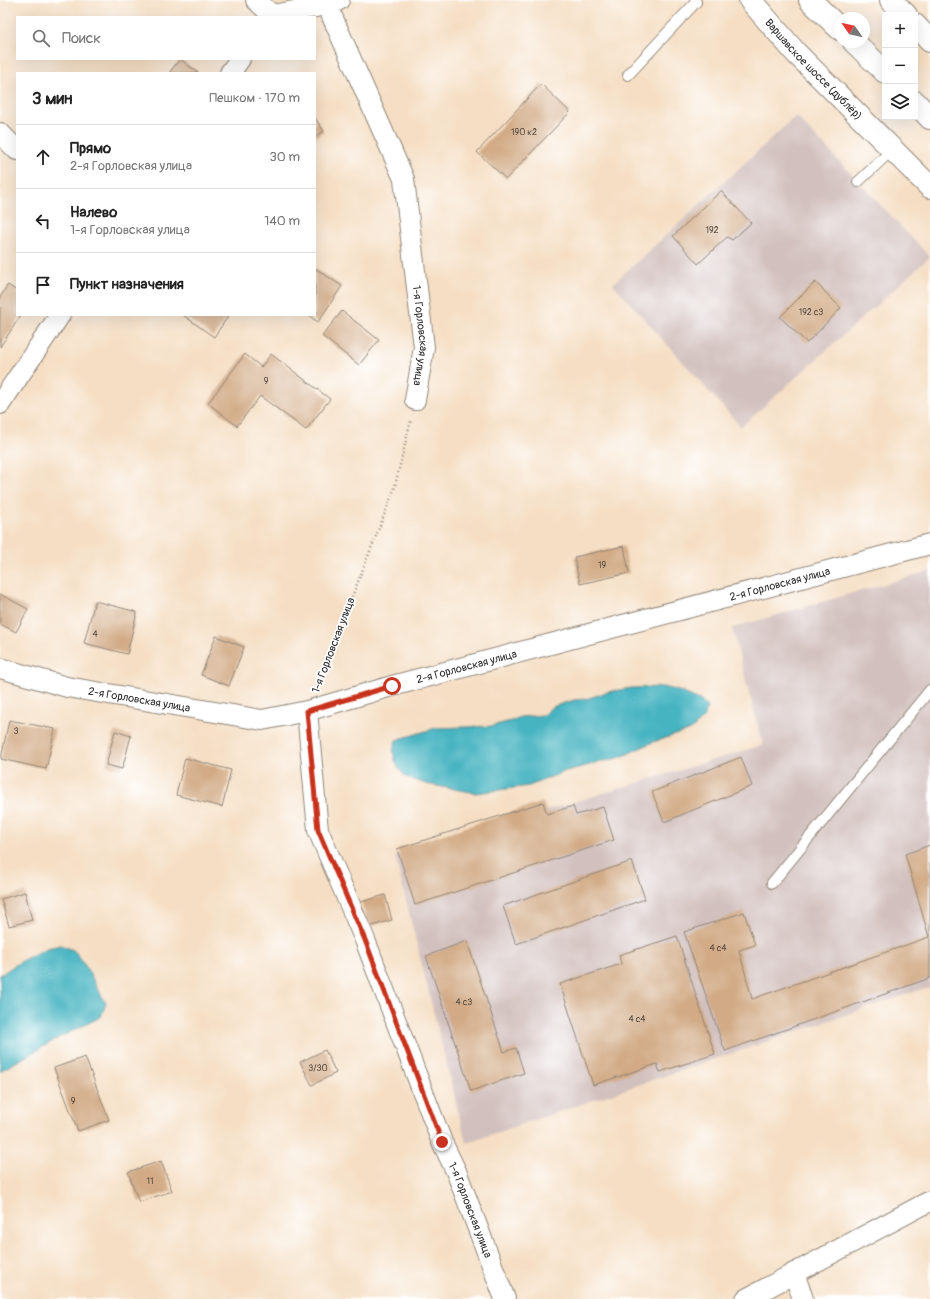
<!DOCTYPE html>
<html lang="ru">
<head>
<meta charset="utf-8">
<style>
	:root { --surface:#fff; --page:#f2f2f2; --text:#222; --muted:#767676; --line:#e0e0e0 }
	body { margin:0; font-family:Pangolin,sans-serif; background:var(--page); color:var(--text) }
	.controls { position:absolute; right:12px; top:12px; display:grid; overflow:hidden; border-radius:0px; box-shadow:0 4px 16px #0002 }
	.controls button { width:36px; height:36px; display:grid; place-items:center; padding:0; border:0; border-bottom:1px solid var(--line); background:var(--surface); color:var(--text); font:20px sans-serif }
	.compass { position:absolute; left:834px; top:12px; width:36px; height:36px; border-radius:50%; background:var(--surface); box-shadow:0 4px 16px #0002; rotate:304deg }
	.stop { position:absolute; width:12px; height:12px; margin:-9px; border:3px solid #c8321e; border-radius:50%; background:#fff }
	.stop.end { background:#c8321e; border-color:#fff; box-shadow:0 1px 4px #0008 }
	.list { margin:0; padding:0; list-style:none }
	h2 { display:flex; justify-content:space-between; align-items:center; height:52px; margin:0; padding:0 16px; font-size:17px }
	h2 small { font-size:13px; font-weight:400; color:var(--muted) }
	.list li { display:grid; grid-template-columns:26px 1fr auto; gap:12px; align-items:center; box-sizing:border-box; height:64px; padding:0 16px; border-top:1px solid var(--line) }
	.list b { display:block; font-size:15px; white-space:nowrap }
	.list p { margin:0; font-size:13px; white-space:nowrap; color:var(--muted) }
	.list em { font-size:13px; font-style:normal; color:var(--muted) }
	.icon { flex:none; width:22px; height:22px; fill:none; stroke:currentColor; stroke-width:2; stroke-linecap:round; stroke-linejoin:round }
	.map { position:relative; flex:none; width:930px; height:1299px; overflow:hidden }
	.search { position:absolute; background:var(--surface); box-shadow:0 4px 16px #0002; left:16px; top:16px; width:300px; height:44px; display:flex; align-items:center; gap:10px; box-sizing:border-box; padding:0 14px; border-radius:0px; color:var(--muted); font-size:15px }
	.panel { position:absolute; background:var(--surface); box-shadow:0 4px 16px #0002; left:16px; top:72px; width:300px; height:244px; border-radius:0px }
	.map>svg:first-child { display:block }
</style>
</head>
<body>
<div class="map">
<svg width="930" height="1299" viewBox="0 0 930 1299">
	<rect width="100%" height="100%" fill="#fff"/>
	<filter id="ink" filterUnits="userSpaceOnUse"><feTurbulence type="fractalNoise" baseFrequency=".025" numOctaves="2"/><feDisplacementMap in="SourceGraphic" scale="8" xChannelSelector="R" yChannelSelector="G"/><feConvolveMatrix kernelMatrix="1 2 1 2 8 2 1 2 1" color-interpolation-filters="sRGB"/></filter>
	<filter id="wash" filterUnits="userSpaceOnUse"><feTurbulence type="fractalNoise" baseFrequency=".012" numOctaves="4" result="noise"/><feDisplacementMap in="SourceGraphic" scale="16" xChannelSelector="R" yChannelSelector="G"/><feGaussianBlur stdDeviation="0.9" result="paint"/><feColorMatrix in="noise" values="0 0 0 0 0 0 0 0 0 0 0 0 0 0 0 0 0 1.4 0 .05"/><feComposite in="paint" operator="in"/></filter>
	<g filter="url(#wash)">
		<rect width="100%" height="100%" fill="#f5dec3"/>
		<path fill="#d1c0bd" d="M796 116 930 257 741 427 613 284Z
			M930 571V989H922L466 1143 395 856 763 745 732 628Z"/>
		<path fill="#46b4c1" stroke="#387076" d="M663 687 676 690 700 700 707 707 705 717 691 730 653 742 621 757 566 771 529 786 476 793 426 784 406 777 399 769 395 760 393 751 396 740 436 728 492 726 511 721 520 717 543 715 552 707 574 700 586 699 607 692 631 688Z
			M61 945C65 947 69 948 73 950 83 957 98 991 106 1003L101 1017 62 1036 0 1071V975L23 960 47 948Z"/>
		<g id="blocks">
			<path fill="#d2ab86" d="M180 59 199 73H169Z
				M541 84 570 112 506 179 477 152Z
				M315 118 324 131 315 137Z
				M721 191 751 223 732 240 727 237 698 264 673 236Z
				M315 268 342 286 318 322 308 315H315Z
				M815 282 841 308 807 343 780 317Z
				M8 285 17 291V315H21L0 347V297Z
				M342 311 379 340 359 365 322 336Z
				M183 315H229L214 337Z
				M245 354 261 367 271 354 330 399 306 430 260 396 237 426 208 403Z
				M624 546 629 573 580 584 574 557Z
				M0 594 28 609 16 632 0 624Z
				M95 601 137 612 127 654 84 643Z
				M216 636 244 647 229 686 201 675Z
				M9 720 55 729 46 769 1 759Z
				M115 731 131 736 122 769 106 765Z
				M741 757 752 786 664 822 652 792Z
				M185 758 231 770 222 807 176 795Z
				M543 802 547 814 573 806 576 815 603 807 614 840 415 905 397 849Z
				M930 845V978L725 1051 684 932 744 912 755 945 739 950 752 999 929 937 905 854Z
				M632 861 645 899 516 944 503 906Z
				M25 892 32 920 9 926 1 899Z
				M385 895 392 920 369 927 361 902Z
				M677 936 715 1054 660 1072 657 1064 593 1085 560 984 621 964 619 955Z
				M467 941 504 1052 516 1048 524 1073 471 1091 426 956Z
				M325 1050 336 1073 312 1085 300 1062Z
				M85 1057 109 1120 78 1131 54 1068Z
				M161 1161 172 1191 139 1202 128 1172Z"/>
		</g>
	</g>
	<g filter="url(#ink)">
		<use href="#blocks" fill-opacity="0" stroke="#908477" stroke-width="1"/>
		<g fill="none" stroke-linecap="round" stroke-linejoin="round">
			<g stroke="#908477" stroke-width="12">
				<path id="lane" d="M628 75 696 2 695 0
					M858 182 893 149
					M772 883 930 690"/>
			</g>
			<g stroke="#908477" stroke-width="22">
				<g id="street">
					<path d="M256 0 272 15"/>
					<path id="s1" d="M327 5 404 179 424 347 415 400"/>
					<path d="M270 17 272 15 327 5 339 0"/>
					<path d="M230 73 240 59"/>
					<path d="M0 133 17 150"/>
					<path d="M0 404 60 315"/>
					<path id="s2" d="M0 668 67 687 262 720 307 711 392 686 930 544"/>
					<path id="s3" d="M307 711 318 830 365 940 442 1142 456 1171 505 1299"/>
					<path d="M794 1273 803 1299"/>
					<path d="M746 1299 930 1201"/>
				</g>
			</g>
			<g stroke="#908477" stroke-width="24">
				<g id="secondary">
					<path id="s4" d="M750 0 796 53 930 187"/>
				</g>
			</g>
			<g stroke="#908477" stroke-width="24">
				<path id="primary" d="M810 0 840 29
					M891 0 906 15
					M915 25 930 41
					M854 42 885 72
					M915 102 930 118"/>
			</g>
			<path stroke="#908477" stroke-width="2.5" stroke-dasharray="1 3" stroke-linecap="butt" d="M317 686 394 490 411 420"/>
			<use href="#lane" stroke="#fff" stroke-width="10"/>
			<use href="#street" stroke="#fff" stroke-width="20"/>
			<use href="#secondary" stroke="#fff" stroke-width="22"/>
			<use href="#primary" stroke="#fff" stroke-width="22"/>
		</g>
	</g>
	<g fill="none" stroke-linecap="round" stroke-linejoin="round" filter="url(#ink)">
		<path stroke="#c8321e" stroke-width="5" d="M392 686 307 711 318 830 365 940 442 1142"/>
	</g>
	<g text-anchor="middle" stroke-width="3.5" stroke-linejoin="round" paint-order="stroke">
		<g font-size="9" fill="#554b42">
			<text x="524" y="135">190 к2</text>
			<text x="712" y="233">192</text>
			<text x="811" y="315">192 с3</text>
			<text x="266" y="384">9</text>
			<text x="602" y="568">19</text>
			<text x="95" y="637">4</text>
			<text x="16" y="734">3</text>
			<text x="718" y="951">4 с4</text>
			<text x="464" y="1005">4 с3</text>
			<text x="637" y="1022">4 с4</text>
			<text x="318" y="1071">3/30</text>
			<text x="73" y="1104">9</text>
			<text x="150" y="1184">11</text>
		</g>
		<g font-size="11" fill="#2b2b2b" stroke="#fff">
			<text dy="4" stroke="none"><textPath href="#s4" startOffset="94">Варшавское шоссе (дублёр)</textPath></text>
			<text dy="4" stroke="none"><textPath href="#s1" startOffset="348">1-я Горловская улица</textPath></text>
			<text dy="4" stroke="none"><textPath href="#s2" startOffset="803">2-я Горловская улица</textPath></text>
			<text transform="translate(333 645) rotate(-69)" y="4">1-я Горловская улица</text>
			<text dy="4" stroke="none"><textPath href="#s2" startOffset="479">2-я Горловская улица</textPath></text>
			<text dy="4" stroke="none"><textPath href="#s2" startOffset="143">2-я Горловская улица</textPath></text>
			<text dy="4" stroke="none"><textPath href="#s3" startOffset="529">1-я Горловская улица</textPath></text>
		</g>
	</g>
</svg>
<div class="controls">
<button>+</button>
<button>−</button>
<button><svg class="icon" aria-label="layers" viewBox="0 0 24 24"><path d="M12 4l9 5-9 5-9-5zM3 14l9 5 9-5"/></svg></button>
</div>
<svg class="compass" viewBox="-18 -18 36 36"><path d="M0-13l5 13h-10z" fill="#e53935"/><path d="M0 13l5-13h-10z" fill="#767676"/></svg>
<div class="stop" style="left:392px;top:686px"></div>
<div class="stop end" style="left:442px;top:1142px"></div>
<div class="search"><svg class="icon" aria-label="search" viewBox="0 0 24 24"><circle cx="10" cy="10" r="6"/><path d="M15 15l6 6"/></svg>Поиск</div>
<section class="panel">
<h2>3 мин<small>Пешком · 170 m</small></h2>
<ul class="list">
<li><svg class="icon" aria-label="ahead" viewBox="0 0 24 24"><path d="M12 20V5M6 11l6-6 6 6"/></svg><div><b>Прямо</b><p>2-я Горловская улица</p></div><em>30 m</em></li>
<li><svg class="icon" aria-label="left" viewBox="0 0 24 24"><path d="M17 20v-9H6M10 6l-5 5 5 5"/></svg><div><b>Налево</b><p>1-я Горловская улица</p></div><em>140 m</em></li>
<li><svg class="icon" aria-label="arrive" viewBox="0 0 24 24"><path d="M6 21V4h12l-3 4 3 4H6"/></svg><div><b>Пункт назначения</b></div></li>
</ul>
</section>
</div>
</body>
</html>
